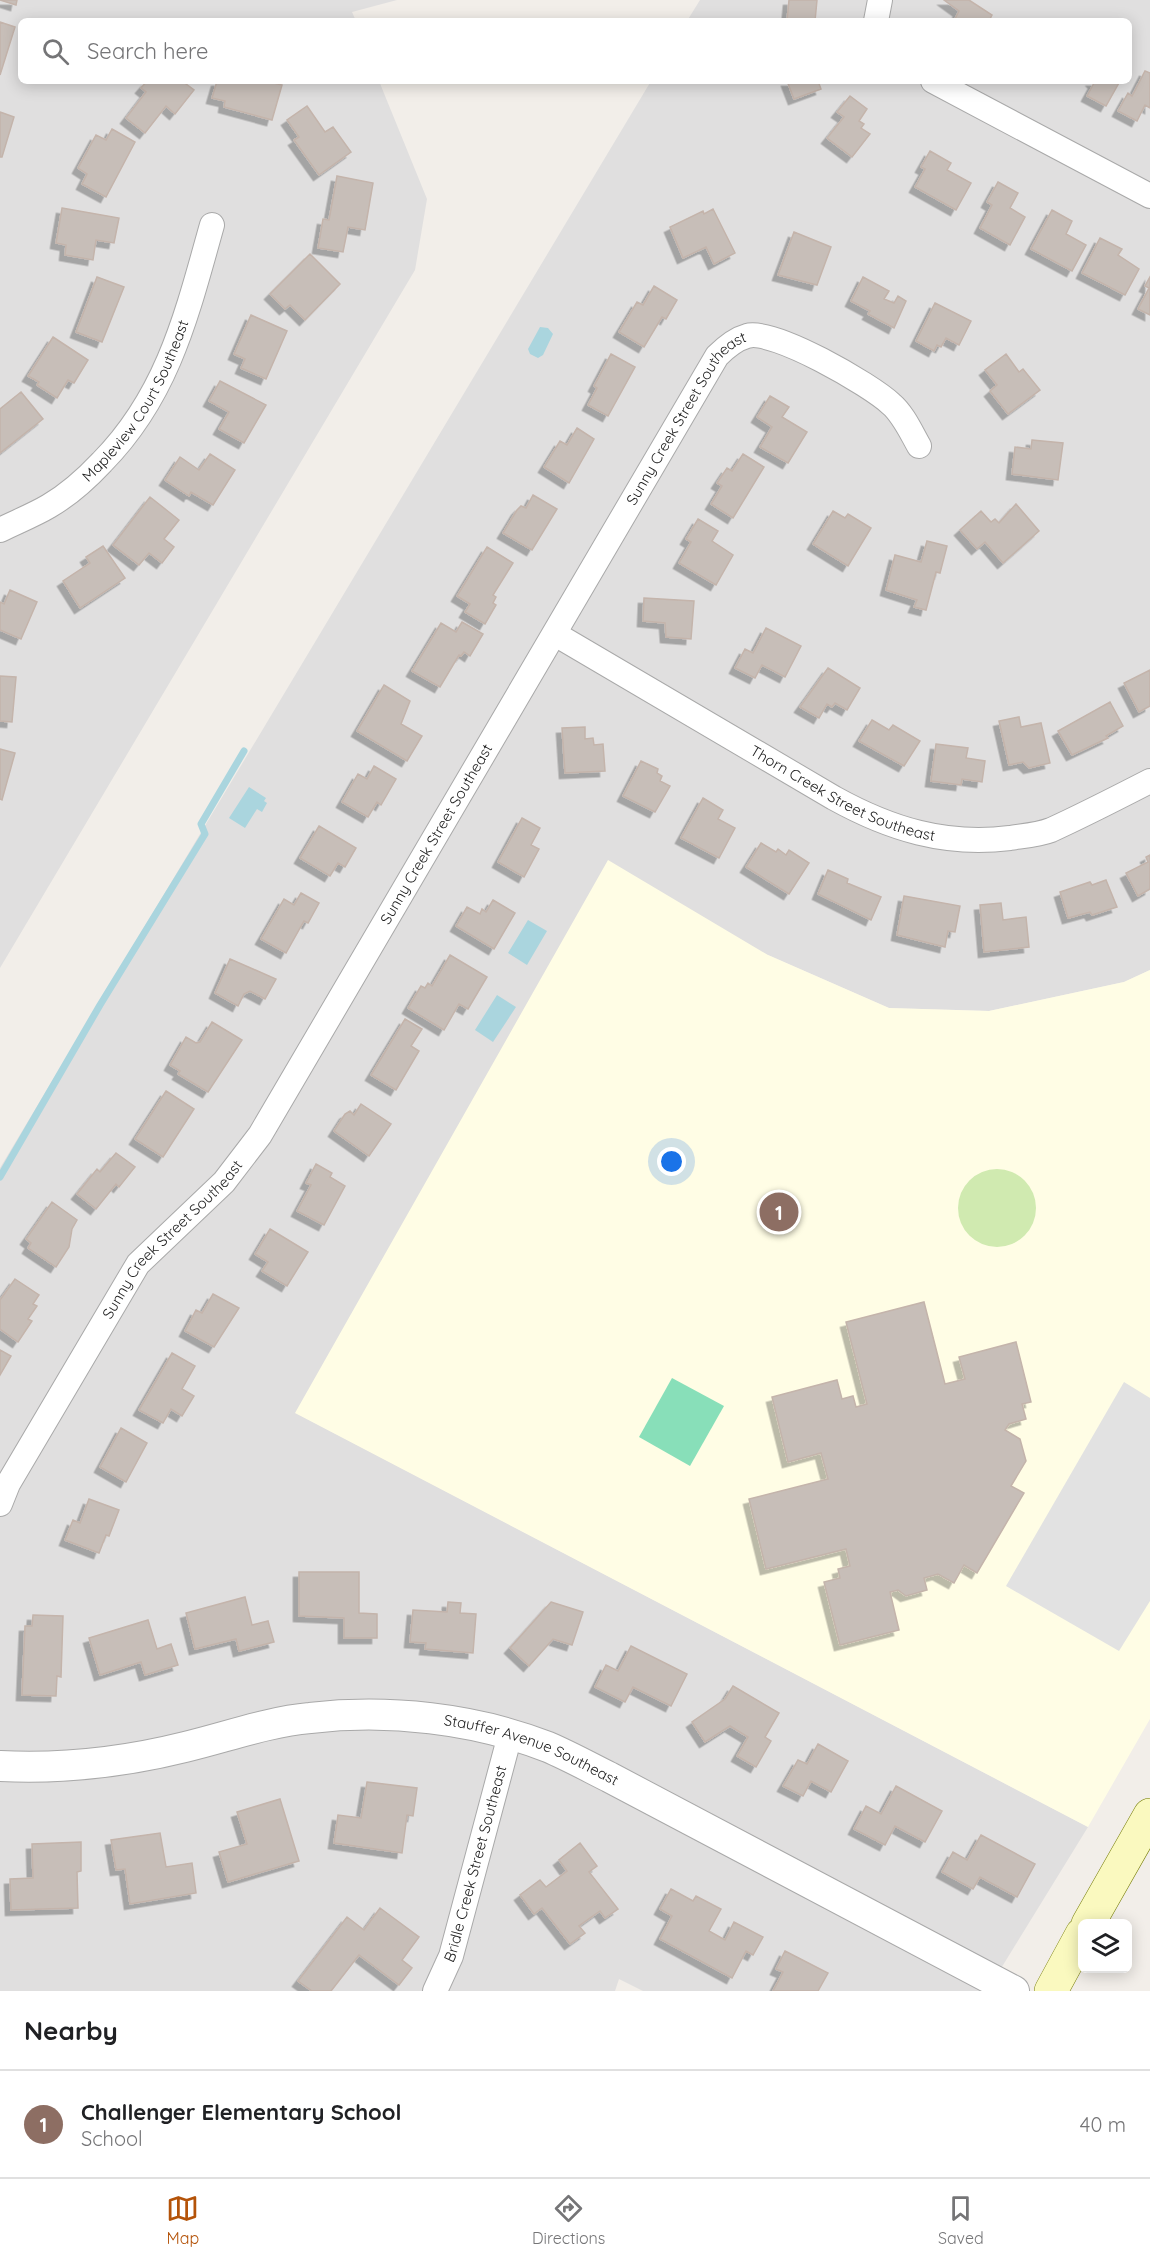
<!DOCTYPE html>
<html lang="en">
<head>
<meta charset="utf-8">
<style>
	:root { --surface:#fff; --page:#f6f6f6; --text:#202124; --muted:#757577; --line:#e0e0e0; --accent:#b45309 }
	body { margin:0; font-family:Quicksand,sans-serif; background:var(--page); color:var(--text) }
	.controls { position:absolute; right:18px; bottom:18px; display:grid; overflow:hidden; border-radius:9px; box-shadow:0 3px 15px #0003 }
	.controls button { width:54px; height:54px; display:grid; place-items:center; padding:0; border:0; border-bottom:2px solid var(--line); background:var(--surface); color:var(--text); font:30px sans-serif }
	.you { position:absolute; left:672px; top:1162px; width:21px; height:21px; margin:-15px; border:4px solid #fff; border-radius:50%; background:#1a73e8; box-shadow:0 0 0 9px #1a73e833 }
	.badge { display:grid; place-items:center; width:39px; height:39px; border-radius:50%; background:var(--accent); color:#fff; font-size:20px; font-weight:700 }
	.pin { position:absolute; translate:-50% -50%; border:3px solid #fff; box-shadow:0 2px 6px #0006 }
	.list { margin:0; padding:0; list-style:none }
	h2 { display:flex; justify-content:space-between; align-items:center; height:78px; margin:0; padding:0 24px; font-size:26px }
	h2 small { font-size:20px; font-weight:400; color:var(--muted) }
	.list li { display:grid; grid-template-columns:39px 1fr auto; gap:18px; align-items:center; box-sizing:border-box; height:108px; padding:0 24px; border-top:2px solid var(--line) }
	.list b { display:block; font-size:22px; white-space:nowrap }
	.list p { margin:0; font-size:20px; white-space:nowrap; color:var(--muted) }
	.list em { font-size:20px; font-style:normal; color:var(--muted) }
	.icon { flex:none; width:33px; height:33px; fill:none; stroke:currentColor; stroke-width:2; stroke-linecap:round; stroke-linejoin:round }
	.map { position:relative; flex:none; width:1150px; height:1991px; overflow:hidden }
	.search { position:absolute; background:var(--surface); box-shadow:0 3px 15px #0003; left:18px; right:18px; top:18px; height:66px; display:flex; align-items:center; gap:15px; box-sizing:border-box; padding:0 21px; border-radius:9px; color:var(--muted); font-size:22px }
	.sheet { height:186px; background:var(--surface) }
	nav { display:flex; justify-content:space-around; align-items:center; box-sizing:border-box; height:84px; border-top:2px solid var(--line); background:var(--surface); font-size:16px; color:var(--muted) }
	nav a { display:grid; justify-items:center; gap:3px }
	nav .on { color:var(--accent) }
	.map>svg:first-child { display:block }
</style>
</head>
<body>
<div class="map">
<svg width="1150" height="1991" viewBox="0 0 1150 1991">
	<defs>
		<filter id="shadow"><feDropShadow dx="-5.5" dy="5.5" stdDeviation="0" flood-color="#0004"/></filter>
	</defs>
	<rect width="100%" height="100%" fill="#f2eee9"/>
	<path fill="#e0dfdf" d="M0 0H397L352 12 356 21H21V81H379L427 199 415 270 0 968Z
		M700 0H1150V970L1124 982 989 1011 889 1008 768 955 296 1413 1088 1827 987 1991H643L619 1979 615 1991H0V1168L651 81H1129V21H687Z"/>
	<path fill="#fffde5" d="M608 860 768 955 889 1008 989 1011 1124 982 1150 970V1719L1088 1827 295 1413Z"/>
	<path fill="#d0eab0" d="M958 1208a39 39 0 1 1 78 0a39 39 0 1 1-78 0Z"/>
	<path fill="#88dfb9" d="M672 1378 724 1406 690 1466 639 1437Z"/>
	<path fill="#e2e2e2" d="M1124 1382 1150 1398V1601L1119 1651 1006 1586Z"/>
	<path fill="#aad5de" d="M540 327 548 328 553 334 543 355 538 358 530 354 528 349Z
		M249 787 266 798 264 801 267 803 262 812 257 809 245 828 229 818Z
		M528 920 547 931 527 965 508 953Z
		M497 995 516 1007 493 1042 475 1030Z"/>
	<g fill="none" stroke-linecap="round" stroke-linejoin="round">
		<path stroke="#aad5de" stroke-width="7" d="M0 1177 100 1005 205 834 201 824 244 751"/>
	</g>
	<path fill="#c7beb8" stroke="#c4b4ab" stroke-width="1.5" filter="url(#shadow)" d="M0 0H17L16 5Z
		M789 0H817L815 21H787Z
		M944 0H969L992 15 989 21H954L959 11Z
		M0 22 15 27 0 75Z
		M1145 71 1150 73V108L1145 105 1137 121 1118 111 1128 93 1132 96Z
		M147 81H182L194 90 175 114 166 106 145 133 126 118 146 92 141 88Z
		M217 81H266L282 85 272 120 224 107 225 101 212 98Z
		M787 81H818L821 89 794 99Z
		M1092 81H1120L1106 106 1087 96 1094 83Z
		M850 96 867 109 859 121 864 124 861 128 870 134 852 157 827 138 844 117 837 112Z
		M307 106 325 132 333 127 351 152 319 175 294 140 299 137 287 120Z
		M0 112 14 117 2 157H0Z
		M112 129 135 142 106 197 82 184 87 174 78 168 96 135 106 140Z
		M930 151 951 163 947 170 971 183 956 210 915 187 925 169 921 167Z
		M337 176 373 183 365 230 348 227 343 252 318 248 323 219 329 220Z
		M998 182 1018 193 1010 208 1025 217 1010 245 980 228 992 205 987 202Z
		M62 208 119 218 114 243 96 240 93 260 65 255 66 245 56 243Z
		M713 209 735 253 714 264 706 247 683 258 670 227 703 211 704 214Z
		M1052 210 1072 221 1066 234 1086 245 1072 271 1031 249Z
		M794 232 831 247 817 285 778 275Z
		M1100 238 1122 249 1118 255 1139 269 1125 295 1082 273Z
		M310 254 340 284 305 320 290 305 285 309 270 294Z
		M97 277 124 287 102 342 76 332Z
		M863 277 889 291 884 299 894 303 898 296 906 301 894 328 868 314 870 311 851 301Z
		M1150 277V315L1138 309 1149 288 1145 286Z
		M654 286 677 300 666 319 662 317 644 347 619 332 637 302 643 305Z
		M935 303 971 321 959 345 946 338 941 347 937 345 934 351 916 341Z
		M251 315 287 331 266 379 241 368 245 359 234 354Z
		M53 337 88 360 74 383 68 380 57 398 37 385 39 382 28 376Z
		M611 354 635 367 608 416 588 405 597 388 594 386Z
		M1006 354 1019 372 1023 369 1040 390 1008 414 990 391 997 385 985 370Z
		M220 381 266 405 244 443 219 429 229 412 209 401Z
		M21 392 43 419 0 453V409Z
		M770 396 789 407 782 417 807 432 788 463 760 447 772 427 757 417Z
		M577 428 594 439 569 483 544 467 560 441 567 445Z
		M1032 440 1063 443 1058 480 1012 474 1015 447 1031 449Z
		M210 454 235 470 213 505 191 492 189 496 165 480 180 457 199 470Z
		M743 454 764 467 733 518 711 504 722 486 717 483 727 468 732 471Z
		M533 495 557 509 532 550 503 533 517 510 521 506 526 508Z
		M150 497 179 520 164 539 174 547 162 563 149 553 139 565 113 545Z
		M1016 504 1039 531 1003 563 985 542 977 549 960 530 981 511 991 522 995 519 999 523Z
		M833 511 845 518 848 514 871 528 848 566 813 544Z
		M698 519 718 531 712 541 733 555 716 585 679 563 691 542 686 539Z
		M927 541 947 546 940 573 936 572 926 610 914 607 917 600 886 590 895 555 921 562Z
		M103 546 125 578 80 608 63 581 90 563 86 557Z
		M487 547 513 563 493 595 496 597 493 603 496 605 485 624 465 612 470 604 457 596Z
		M10 590 37 602 21 639 0 630V602L4 604Z
		M644 598 694 601 691 639 666 637 665 623 643 621Z
		M462 622 483 634 470 656 464 652 461 656 459 655 440 687 412 671 441 623 456 632Z
		M766 628 801 646 785 677 762 665 755 678 735 668 745 649 753 653Z
		M828 668 860 688 847 710 835 703 832 707 827 704 819 718 800 707Z
		M1150 670V706L1139 712 1124 683Z
		M0 676 16 677 12 722 0 721Z
		M384 685 410 701 401 724 422 736 407 761 357 731Z
		M1110 702 1123 726 1106 736 1108 738 1072 755 1058 731Z
		M1019 717 1021 727 1041 723 1050 763 1029 768 1023 762 1009 765 999 721Z
		M872 720 889 730 893 725 920 741 904 766 859 741Z
		M585 727V739L593 738 594 745 603 744 605 771 565 773 562 728Z
		M936 744 968 748 966 758 985 761 982 782 962 779 961 785 931 781Z
		M0 749 15 753 2 800 0 799Z
		M641 761 658 769 657 773 662 776 660 781 670 786 655 812 623 796Z
		M374 766 396 779 381 805 377 802 368 817 342 802 358 774 367 779Z
		M703 798 723 810 718 819 735 828 719 858 681 838Z
		M522 818 540 828 531 845 539 849 524 877 498 862Z
		M319 826 356 848 345 867 338 863 330 876 300 858Z
		M761 843 776 852 778 849 786 855 789 850 809 863 789 894 746 867Z
		M1150 855V889L1138 896 1126 873 1148 862 1146 857Z
		M828 870 848 879 847 883 881 897 871 920 818 894Z
		M1106 880 1117 907 1092 915 1090 912 1068 918 1060 892 1090 882 1092 885Z
		M301 893 319 903 308 923 304 921 286 953 261 939 284 899 294 905Z
		M904 896 960 906 955 932 948 931 945 947 897 935Z
		M493 900 515 913 494 949 456 926 467 907 480 914 482 909 486 912Z
		M1001 903 1003 920 1026 917 1029 947 984 952 980 905Z
		M450 955 487 977 468 1009 459 1004 444 1030 408 1008 421 986 425 988 428 983 432 986Z
		M230 959 276 979 265 999 250 991 244 994 238 1006 215 993Z
		M405 1019 422 1029 411 1046 419 1051 396 1090 371 1075Z
		M212 1022 242 1040 208 1092 178 1074 180 1071 170 1065 186 1037 196 1043 200 1042Z
		M166 1091 194 1109 163 1157 135 1139Z
		M361 1104 391 1124 369 1156 334 1131 345 1114 350 1111 354 1115Z
		M116 1153 135 1167 119 1187 116 1184 96 1209 77 1194 97 1169 100 1172Z
		M316 1164 332 1173 330 1177 345 1186 324 1225 297 1211 311 1185 306 1183Z
		M52 1202 77 1220 72 1229 69 1247 56 1267 28 1248 31 1243 26 1239Z
		M270 1229 308 1252 287 1286 262 1271 268 1262 255 1254Z
		M15 1279 39 1295 33 1304 37 1306 28 1319 32 1321 18 1342 0 1329V1300Z
		M213 1294 239 1308 214 1347 185 1331 196 1310 202 1313Z
		M924 1302 945 1384 965 1379 959 1357 1016 1342 1031 1402 1022 1404 1026 1419 1009 1424 1005 1430 1020 1439 1026 1461 1011 1486 1024 1493 977 1573 964 1565 954 1583 938 1574 924 1578 927 1590 906 1596 898 1590 890 1592 899 1630 840 1645 824 1582 840 1578 838 1569 850 1566 846 1549 766 1569 749 1499 828 1479 821 1453 788 1462 772 1397 837 1380 842 1399 853 1396 856 1407 867 1404 846 1322Z
		M0 1350 11 1356 0 1375Z
		M172 1353 195 1366 182 1389 194 1396 182 1416 171 1409 163 1423 139 1410Z
		M121 1428 147 1443 126 1482 100 1467Z
		M89 1499 119 1510 109 1536 106 1535 99 1553 65 1540 73 1520 80 1523Z
		M299 1572H359V1613L377 1614V1638H344V1618L299 1616Z
		M245 1597 252 1625 268 1621 274 1642 239 1651 236 1639 195 1649 186 1613Z
		M448 1602 461 1603 460 1613 476 1614 473 1653 425 1649 426 1643 410 1642 413 1610 447 1612Z
		M551 1602 583 1612 572 1645 553 1639 529 1666 510 1648Z
		M33 1615 63 1616 61 1677 57 1676 56 1696 22 1695 25 1626H32Z
		M148 1620 157 1649 171 1644 178 1665 145 1675 141 1662 100 1675 89 1638Z
		M631 1646 687 1674 671 1706 633 1687 625 1702 595 1687 606 1665 618 1671Z
		M733 1686 779 1713 765 1737 771 1741 756 1767 737 1756 748 1737 730 1726 705 1742 692 1722 725 1699Z
		M818 1744 848 1761 831 1792 811 1781 803 1796 783 1786 798 1760 807 1764Z
		M367 1782 417 1788 413 1816 407 1815 402 1853 334 1843 338 1815 361 1818Z
		M896 1786 942 1811 925 1842 895 1826 885 1845 854 1829 866 1806 881 1814Z
		M280 1799 299 1861 228 1882 219 1852 247 1844 237 1812Z
		M160 1833 166 1867 192 1863 196 1893 130 1904 125 1869 116 1870 111 1840Z
		M981 1835 1035 1864 1017 1897 980 1877 973 1889 942 1872 953 1852 967 1860Z
		M81 1842V1871L77 1872 78 1908 11 1910 10 1879 33 1878 32 1844Z
		M580 1843 597 1866 589 1872 618 1909 605 1918 600 1911 579 1926 585 1933 570 1944 542 1908 534 1914 520 1895 540 1880 546 1887 567 1871 559 1860Z
		M671 1889 693 1901 696 1896 721 1909 709 1931 725 1940 734 1922 763 1937 753 1955 746 1951 732 1978 660 1939 672 1916 660 1909Z
		M380 1908 419 1937 402 1960 412 1968 399 1985 359 1955 331 1991H312L298 1981 347 1917 364 1930Z
		M785 1951 828 1973 818 1991H773L783 1972 776 1969Z"/>
	<g fill="none" stroke-linecap="round" stroke-linejoin="round">
		<g stroke="#a9a9a9" stroke-width="26">
			<g id="minor">
				<path d="M876 21 880 0"/>
				<path d="M933 81 1150 196"/>
				<path id="s1" d="M0 530C16 522 34 515 49 506 68 495 87 478 102 462 168 395 187 314 212 225"/>
				<path id="s2" d="M555 634 834 798C890 829 945 846 1010 838 1023 836 1038 835 1051 830 1084 815 1117 798 1150 781"/>
				<path id="s3" d="M0 1504 8 1484 138 1264 224 1182 260 1135 717 356C725 348 736 339 747 336 773 328 871 385 891 404 903 414 911 432 919 446"/>
				<path id="s4" d="M435 1991 451 1956 510 1735"/>
			</g>
		</g>
		<g stroke="#a9a9a9" stroke-width="32">
			<g id="tertiary">
				<path id="s5" d="M0 1766C62 1769 125 1762 185 1747 227 1737 267 1722 310 1718 388 1709 474 1718 548 1747 569 1756 589 1767 609 1777L1014 1991"/>
			</g>
		</g>
		<g stroke="#757c06" stroke-width="34">
			<path id="secondary" d="M1088 1924 1150 1815
				M1051 1991 1082 1934"/>
		</g>
		<use href="#minor" stroke="#fff" stroke-width="24"/>
		<use href="#tertiary" stroke="#fff" stroke-width="30"/>
		<use href="#secondary" stroke="#faf9bf" stroke-width="33"/>
	</g>
	<g text-anchor="middle" stroke-width="4.5" stroke-linejoin="round" paint-order="stroke">
		<g font-size="15" fill="#222" stroke="#fff">
			<text dy="5" stroke="none"><textPath href="#s1" startOffset="194">Mapleview Court Southeast</textPath></text>
			<text dy="5" stroke="none"><textPath href="#s3" startOffset="1290">Sunny Creek Street Southeast</textPath></text>
			<text dy="5" stroke="none"><textPath href="#s2" startOffset="330">Thorn Creek Street Southeast</textPath></text>
			<text dy="5" stroke="none"><textPath href="#s3" startOffset="804">Sunny Creek Street Southeast</textPath></text>
			<text dy="5" stroke="none"><textPath href="#s3" startOffset="318">Sunny Creek Street Southeast</textPath></text>
			<text dy="5" stroke="none"><textPath href="#s5" startOffset="542">Stauffer Avenue Southeast</textPath></text>
			<text dy="5" stroke="none"><textPath href="#s4" startOffset="134">Bridle Creek Street Southeast</textPath></text>
		</g>
	</g>
</svg>
<div class="controls">
<button><svg class="icon" aria-label="layers" viewBox="0 0 24 24"><path d="M12 4l9 5-9 5-9-5zM3 14l9 5 9-5"/></svg></button>
</div>
<div class="you"></div>
<div class="pin badge" style="left:779px;top:1212px;background:#8d6e63">1</div>
<div class="search"><svg class="icon" aria-label="search" viewBox="0 0 24 24"><circle cx="10" cy="10" r="6"/><path d="M15 15l6 6"/></svg>Search here</div>
</div>
<section class="sheet">
<h2>Nearby<small></small></h2>
<ul class="list">
<li><span class="badge" style="background:#8d6e63">1</span><div><b>Challenger Elementary School</b><p>School</p></div><em>40 m</em></li>
</ul>
</section>
<nav>
<a class="on"><svg class="icon" aria-label="map" viewBox="0 0 24 24"><path d="M3 6l6-2 6 2 6-2v14l-6 2-6-2-6 2zM9 4v14M15 6v14"/></svg>Map</a>
<a><svg class="icon" aria-label="directions" viewBox="0 0 24 24"><path d="M12 3l9 9-9 9-9-9zM9 14v-3h6M13 9l2 2-2 2"/></svg>Directions</a>
<a><svg class="icon" aria-label="saved" viewBox="0 0 24 24"><path d="M7 4h10v16l-5-4-5 4z"/></svg>Saved</a>
</nav>
</body>
</html>
